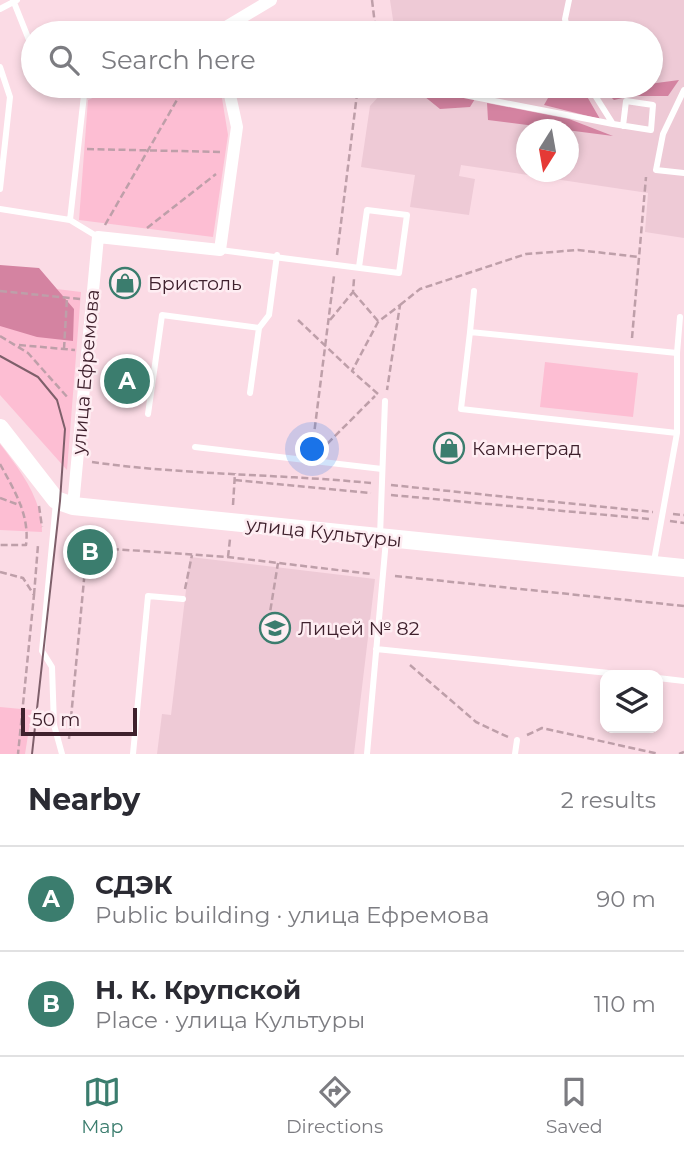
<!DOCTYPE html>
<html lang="en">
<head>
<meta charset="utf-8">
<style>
	:root { --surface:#fff; --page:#f7f7f7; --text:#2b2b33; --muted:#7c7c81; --line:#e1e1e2; --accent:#3b7d6e }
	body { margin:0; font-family:Montserrat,sans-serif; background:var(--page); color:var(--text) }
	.controls { position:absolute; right:21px; bottom:21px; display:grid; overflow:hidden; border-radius:14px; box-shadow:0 4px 10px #0003 }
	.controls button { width:63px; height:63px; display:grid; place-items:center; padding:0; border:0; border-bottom:2px solid var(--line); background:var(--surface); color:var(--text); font:35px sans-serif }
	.compass { position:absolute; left:516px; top:119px; width:63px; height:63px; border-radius:50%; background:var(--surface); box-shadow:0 4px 10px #0003; rotate:191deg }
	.scale { position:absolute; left:21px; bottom:18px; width:116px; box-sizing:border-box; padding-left:7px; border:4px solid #3f212d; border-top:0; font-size:19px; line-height:24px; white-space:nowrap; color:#3f212d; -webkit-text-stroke:5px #feedf2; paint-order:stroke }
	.you { position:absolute; left:313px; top:450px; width:24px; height:24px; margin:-18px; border:5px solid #fff; border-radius:50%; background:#1a73e8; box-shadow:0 0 0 10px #1a73e833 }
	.badge { display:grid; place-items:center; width:46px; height:46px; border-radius:50%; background:var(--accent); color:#fff; font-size:23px; font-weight:700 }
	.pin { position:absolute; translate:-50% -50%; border:4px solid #fff; box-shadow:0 2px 7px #0006 }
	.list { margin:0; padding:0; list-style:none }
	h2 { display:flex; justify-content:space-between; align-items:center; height:91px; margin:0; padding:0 28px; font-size:30px }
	h2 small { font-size:23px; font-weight:400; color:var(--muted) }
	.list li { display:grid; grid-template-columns:46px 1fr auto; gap:21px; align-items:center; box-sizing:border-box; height:105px; padding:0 28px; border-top:2px solid var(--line) }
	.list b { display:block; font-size:26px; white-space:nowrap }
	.list p { margin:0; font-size:23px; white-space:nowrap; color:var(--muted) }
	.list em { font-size:23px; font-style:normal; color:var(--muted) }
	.icon { flex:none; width:38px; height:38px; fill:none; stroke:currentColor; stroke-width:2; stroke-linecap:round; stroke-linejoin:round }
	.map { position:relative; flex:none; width:684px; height:754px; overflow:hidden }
	.search { position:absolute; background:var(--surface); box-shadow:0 4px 10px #0003; left:21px; right:21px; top:21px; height:77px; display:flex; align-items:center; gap:18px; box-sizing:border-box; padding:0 24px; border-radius:38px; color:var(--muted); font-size:26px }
	.sheet { height:301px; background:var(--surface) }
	nav { display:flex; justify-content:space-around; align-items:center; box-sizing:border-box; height:98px; border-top:2px solid var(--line); background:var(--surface); font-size:19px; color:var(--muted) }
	nav a { display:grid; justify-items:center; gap:4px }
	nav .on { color:var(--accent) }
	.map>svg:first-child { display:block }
</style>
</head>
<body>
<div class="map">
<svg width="684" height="754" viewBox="0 0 684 754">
	<rect width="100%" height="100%" fill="#fbdbe5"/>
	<path fill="#eecad6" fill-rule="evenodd" d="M390 0H684V238L645 232 648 193 461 165 459 176 475 179 469 215 410 207 415 175 361 167 370 106 388 86H651V33H395ZM526 130H568V172H526Z
		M190 557 375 579 354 754H157L162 714 171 715Z"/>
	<path fill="#fdbed3" d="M121 86H220L228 135 213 237 79 220 88 100Z
		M0 282 81 292 67 470 0 395Z
		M545 362 638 373 633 417 540 407Z
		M0 444C20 470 42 498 42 532L0 530Z
		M0 707 32 710 25 754H0Z"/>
	<path fill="#d483a1" d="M679 80 668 96H631L614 100 604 90Z
		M423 86H468L478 94 470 107 440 109 414 88Z
		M550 86H581L600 119 544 105 552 91Z
		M487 103 569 119 613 136 488 120Z
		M0 265 39 268 74 309 73 341 37 337 0 326Z"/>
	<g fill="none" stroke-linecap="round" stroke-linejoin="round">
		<path stroke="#be9fa9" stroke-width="2.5" stroke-dasharray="7 3.5" stroke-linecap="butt" d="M372 0 376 33
			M87 149 221 152
			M105 225 185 86
			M147 228 216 174
			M337 255 357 94 362 86
			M0 291 80 299
			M353 292 378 321
			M400 305 420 289 526 254 578 250 639 257
			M298 320 352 371
			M330 320 353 292 354 279
			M0 336 28 353 69 399
			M632 338 646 177
			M19 345 75 350
			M64 349 67 298
			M378 394 352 371 378 322 400 305 387 390
			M312 450 334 276
			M320 451 375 396
			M92 462C184 475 278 474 371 483
			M0 464C14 490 30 515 26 545H0
			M235 480 371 493
			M391 485 653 512
			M391 495 650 519
			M0 498 22 506
			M233 505 235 473
			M39 506 42 527
			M673 514 684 515
			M670 521 684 523
			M70 546 228 557 371 574
			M228 557 230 539
			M0 572 23 578 34 595 18 754
			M395 576 684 606
			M185 589 192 555
			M34 595 38 545
			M267 631 278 563
			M410 665 476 722 508 737
			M527 735 542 728 659 754
			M69 739 87 548
			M679 754 684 752"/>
		<path stroke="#fff" stroke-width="6" d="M13 0 33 50
			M0 9 17 0
			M568 33 565 19 569 0
			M0 67 10 97 0 189
			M52 86 84 95 103 86
			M589 86 613 124 651 130 653 105 626 101 623 126
			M684 90 663 134 656 170 684 173
			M459 94 613 124
			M0 209 70 220 98 237
			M70 220 84 95
			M220 250 399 273 407 215 367 210 359 267
			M259 328 269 315 277 255
			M470 332 474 291
			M677 353 470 332 461 409 677 433
			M148 414 162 315 259 328 250 393
			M195 447 382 469
			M56 502 42 651 52 667 54 725 62 754
			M380 536 385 401
			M654 561 677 433V353L680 317
			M376 649 628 675
			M658 678 684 681
			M133 754 148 596 183 599
			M367 754 386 540
			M515 754 517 740"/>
		<path stroke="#fff" stroke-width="12" d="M216 33 271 0
			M73 506 98 237 220 250 237 127 228 86"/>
		<path stroke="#fff" stroke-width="18" d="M0 428 56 500 73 506 684 568"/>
		<path stroke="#7e5f6a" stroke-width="2" d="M0 356 38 377 57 400 65 429 60 501 32 754"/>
	</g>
	<defs>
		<g id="shop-ring" transform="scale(1.575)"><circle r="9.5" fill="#feedf2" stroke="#3b7d6e" stroke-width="1.5"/><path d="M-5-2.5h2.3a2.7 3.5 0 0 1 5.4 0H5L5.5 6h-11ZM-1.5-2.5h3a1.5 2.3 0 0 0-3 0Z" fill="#3b7d6e"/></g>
		<g id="school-ring" transform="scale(1.575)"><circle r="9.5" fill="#feedf2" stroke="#3b7d6e" stroke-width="1.5"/><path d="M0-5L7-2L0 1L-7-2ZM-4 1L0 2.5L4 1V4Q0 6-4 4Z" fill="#3b7d6e"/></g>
	</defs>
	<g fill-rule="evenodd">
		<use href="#shop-ring" x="125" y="283"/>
		<use href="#shop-ring" x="449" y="448"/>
		<use href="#school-ring" x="275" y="628"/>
	</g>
	<g text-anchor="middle" stroke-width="5" stroke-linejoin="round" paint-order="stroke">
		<g font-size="19" fill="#3f212d" stroke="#feedf2" text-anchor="start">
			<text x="148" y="290">Бристоль</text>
			<text x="472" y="455">Камнеград</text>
			<text x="298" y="635">Лицей № 82</text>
		</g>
		<g font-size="19" fill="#3f212d" stroke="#feedf2">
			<text transform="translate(85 372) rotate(-85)" y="7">улица Ефремова</text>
			<text transform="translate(324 532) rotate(6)" y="7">улица Культуры</text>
		</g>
	</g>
</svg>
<div class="controls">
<button><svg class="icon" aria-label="layers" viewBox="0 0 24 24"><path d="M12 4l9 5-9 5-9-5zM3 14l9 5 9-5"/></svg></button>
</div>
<svg class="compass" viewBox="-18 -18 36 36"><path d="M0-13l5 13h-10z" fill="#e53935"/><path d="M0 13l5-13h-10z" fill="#7c7c81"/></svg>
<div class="scale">50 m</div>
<div class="you"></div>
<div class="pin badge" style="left:127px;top:381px">A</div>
<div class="pin badge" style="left:90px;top:552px">B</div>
<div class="search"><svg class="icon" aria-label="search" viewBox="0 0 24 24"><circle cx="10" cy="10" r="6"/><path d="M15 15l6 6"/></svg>Search here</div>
</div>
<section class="sheet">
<h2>Nearby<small>2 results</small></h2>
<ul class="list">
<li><span class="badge">A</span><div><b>СДЭК</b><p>Public building · улица Ефремова</p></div><em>90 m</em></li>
<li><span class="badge">B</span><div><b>Н. К. Крупской</b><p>Place · улица Культуры</p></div><em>110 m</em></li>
</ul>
</section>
<nav>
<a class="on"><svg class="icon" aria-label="map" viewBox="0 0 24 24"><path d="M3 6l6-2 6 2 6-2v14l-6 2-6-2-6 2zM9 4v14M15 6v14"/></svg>Map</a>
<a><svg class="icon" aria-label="directions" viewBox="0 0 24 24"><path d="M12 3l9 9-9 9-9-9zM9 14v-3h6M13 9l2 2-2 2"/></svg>Directions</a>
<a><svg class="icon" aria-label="saved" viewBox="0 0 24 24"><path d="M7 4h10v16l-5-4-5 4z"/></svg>Saved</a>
</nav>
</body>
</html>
